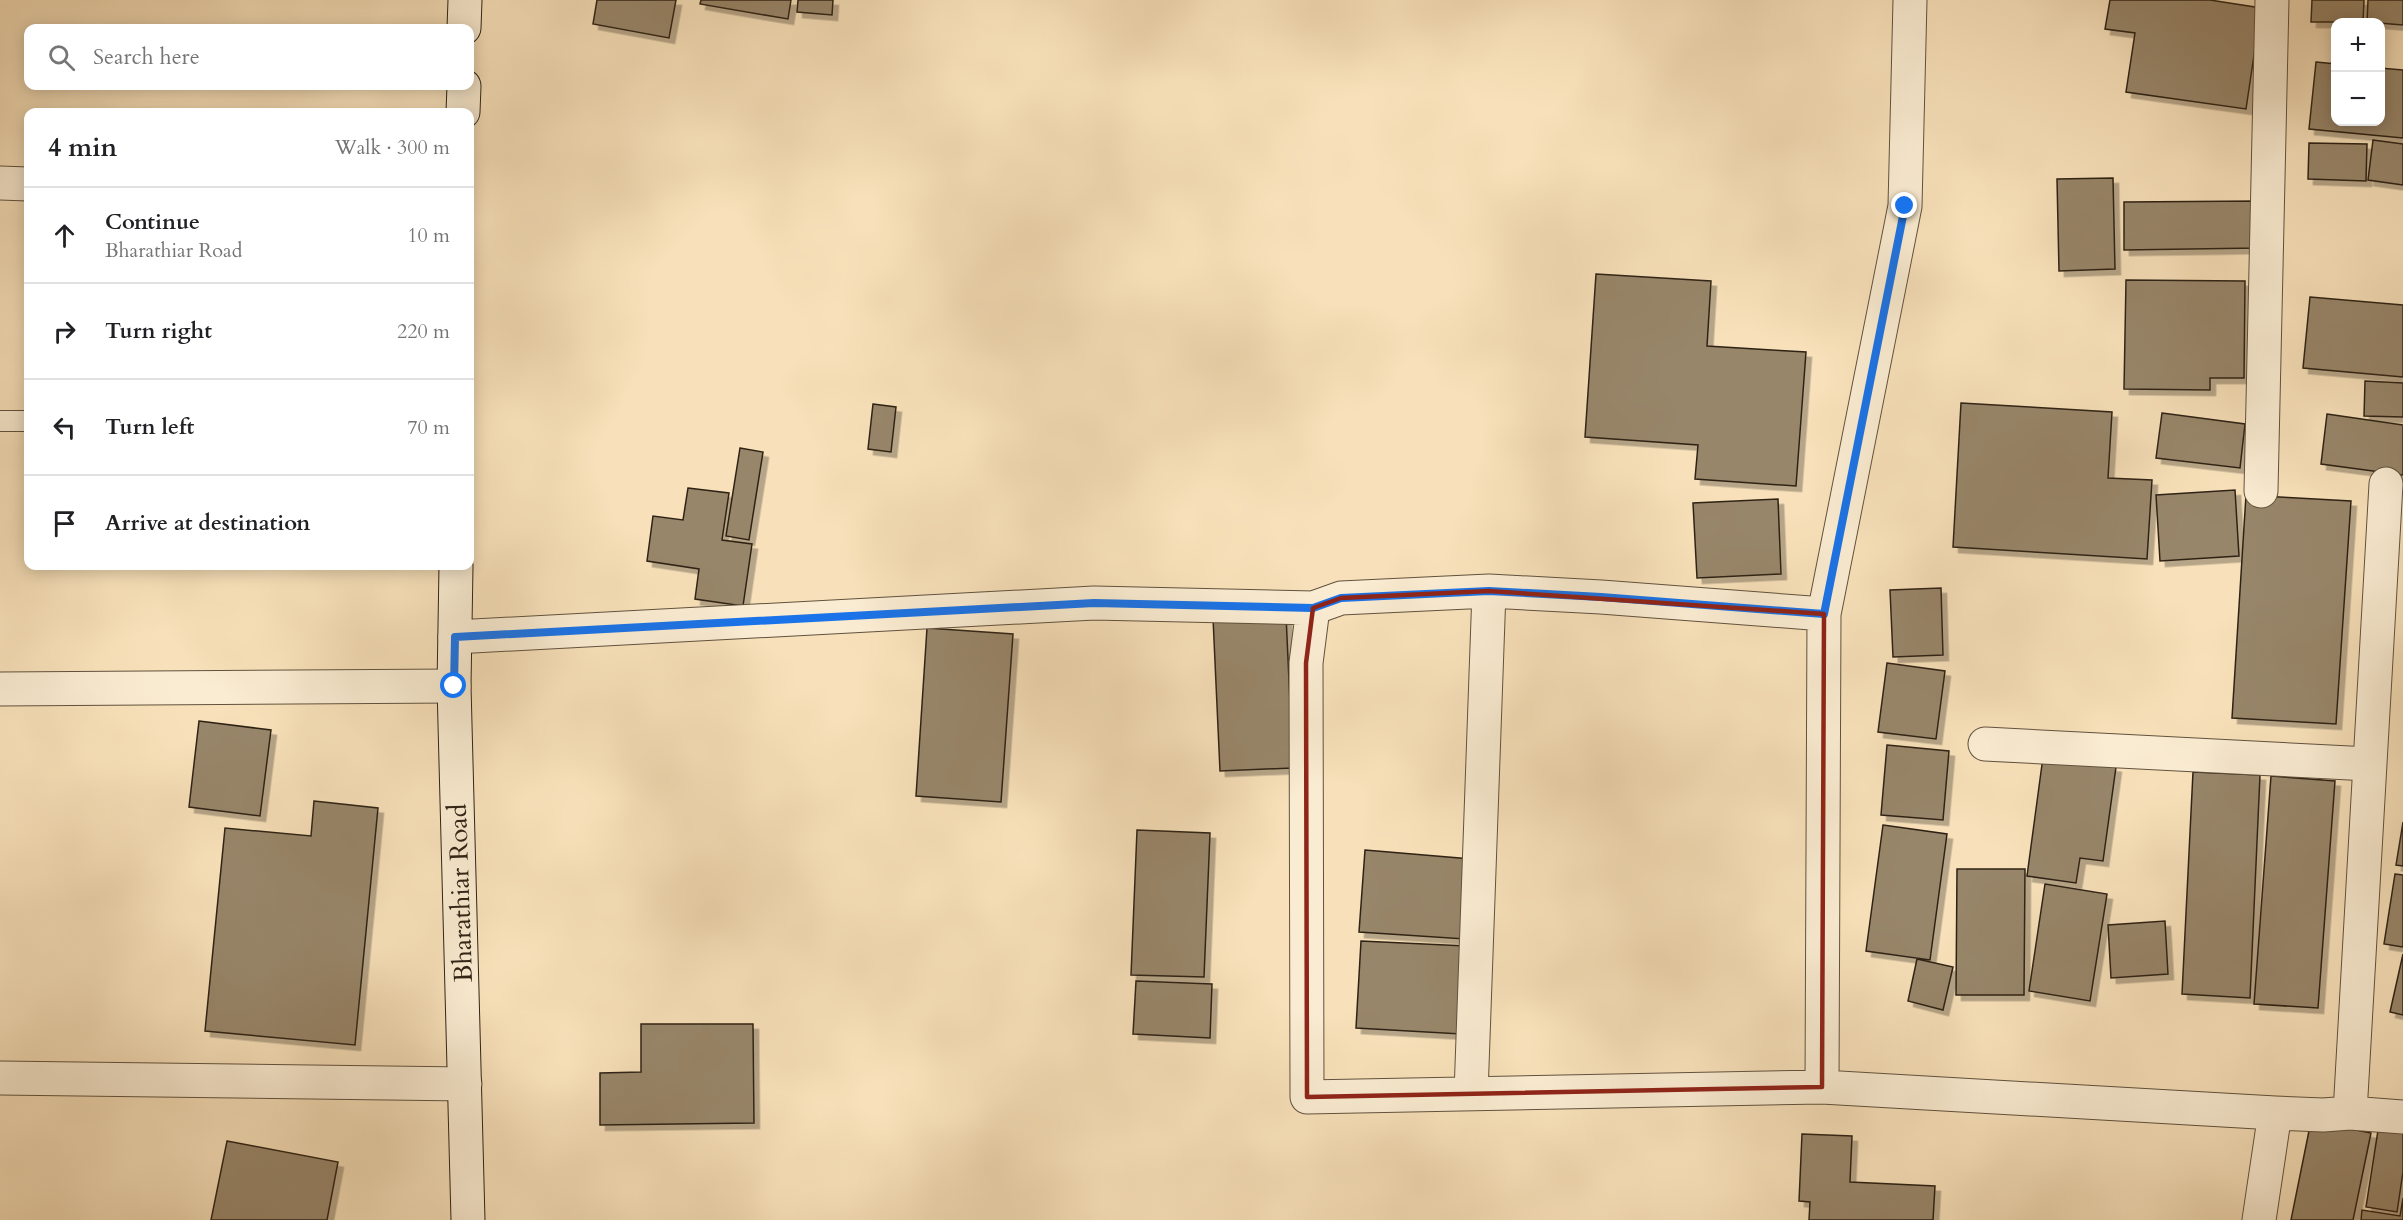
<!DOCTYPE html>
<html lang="en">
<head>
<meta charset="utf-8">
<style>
	:root { --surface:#fff; --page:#f2f2f2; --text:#202124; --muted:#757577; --line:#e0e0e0 }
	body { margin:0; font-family:Cardo,serif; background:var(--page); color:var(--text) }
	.controls { position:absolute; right:18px; top:18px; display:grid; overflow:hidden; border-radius:12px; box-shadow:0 3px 15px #0003 }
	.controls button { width:54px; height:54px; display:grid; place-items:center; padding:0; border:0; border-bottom:2px solid var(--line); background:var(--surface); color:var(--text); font:30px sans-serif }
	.stop { position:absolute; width:18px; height:18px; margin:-14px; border:4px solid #1a73e8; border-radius:50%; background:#fff }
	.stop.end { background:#1a73e8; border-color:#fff; box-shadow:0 2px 6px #0008 }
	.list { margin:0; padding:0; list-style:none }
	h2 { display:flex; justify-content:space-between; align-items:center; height:78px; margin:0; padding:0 24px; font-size:26px }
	h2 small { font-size:20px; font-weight:400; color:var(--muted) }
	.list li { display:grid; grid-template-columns:39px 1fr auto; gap:18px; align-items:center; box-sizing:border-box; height:96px; padding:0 24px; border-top:2px solid var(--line) }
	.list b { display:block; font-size:22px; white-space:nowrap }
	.list p { margin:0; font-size:20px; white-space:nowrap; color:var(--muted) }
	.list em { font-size:20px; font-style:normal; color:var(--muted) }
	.icon { flex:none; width:33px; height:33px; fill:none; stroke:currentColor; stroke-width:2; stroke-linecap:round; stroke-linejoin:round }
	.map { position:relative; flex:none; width:2403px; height:1220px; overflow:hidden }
	.search { position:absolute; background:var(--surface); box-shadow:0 3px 15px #0003; left:24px; top:24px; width:450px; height:66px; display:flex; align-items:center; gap:15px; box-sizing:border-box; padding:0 21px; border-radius:12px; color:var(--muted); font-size:22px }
	.panel { position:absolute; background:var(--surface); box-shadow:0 3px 15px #0003; left:24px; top:108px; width:450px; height:462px; border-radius:12px }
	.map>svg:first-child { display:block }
</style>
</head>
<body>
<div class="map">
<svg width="2403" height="1220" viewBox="0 0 2403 1220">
	<defs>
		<filter id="shadow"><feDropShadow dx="5.5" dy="5.5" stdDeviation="0" flood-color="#0004"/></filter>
	</defs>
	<rect width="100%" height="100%" fill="#f8e1ba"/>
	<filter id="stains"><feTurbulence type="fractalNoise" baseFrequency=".00333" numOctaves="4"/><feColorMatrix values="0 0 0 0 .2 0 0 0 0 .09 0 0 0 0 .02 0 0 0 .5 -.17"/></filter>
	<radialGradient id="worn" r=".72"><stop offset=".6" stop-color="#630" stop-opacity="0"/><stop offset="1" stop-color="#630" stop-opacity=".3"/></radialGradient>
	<path fill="#98866b" stroke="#2f2315" stroke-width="1.5" filter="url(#shadow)" d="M597 0H676L669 38 593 24Z
		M701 0H791L788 19 700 4Z
		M798 0H833L832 15 797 12Z
		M2110 0H2210L2261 8 2246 109 2126 92 2135 33 2105 29Z
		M2312 0H2364L2363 22H2311Z
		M2368 0H2403V25L2367 22Z
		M2316 62 2336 64V122H2380V68L2403 70V138L2309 129Z
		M2373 140 2403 144V185L2368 180Z
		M2309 143 2367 144 2366 181 2308 179Z
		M2113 178 2115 269 2059 271 2057 179Z
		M2257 201 2258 248 2124 250V202Z
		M1596 274 1711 281 1707 346 1806 352 1796 486 1695 479 1698 445 1585 437Z
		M2126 280 2245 281 2244 378H2210V390L2124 389Z
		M2310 297 2403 305V377L2303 368Z
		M2365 381 2403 383V417L2364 416Z
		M1961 403 2112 412 2108 478 2152 480 2147 559 1953 547Z
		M873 404 896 407 891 452 868 449Z
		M2162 413 2245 424 2240 468 2156 458Z
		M2327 414 2403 425V475L2321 464Z
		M740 448 763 452 749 540 726 536Z
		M688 488 729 493 722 540 752 544 743 606 695 599 699 569 647 561 653 516 683 520Z
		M2235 490 2239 556 2160 561 2156 495Z
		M2246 495 2351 501 2336 724 2232 718Z
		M1778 499 1781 574 1697 578 1693 503Z
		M1941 588 1943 655 1893 657 1890 590Z
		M1286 615 1293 768 1220 771 1213 618Z
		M927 628 1013 634 1001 802 916 796Z
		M1887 663 1945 671 1936 739 1878 732Z
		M199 721 271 730 260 816 189 807Z
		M1887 745 1949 751 1943 820 1881 815Z
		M2043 757 2116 767 2103 861 2080 858 2076 883 2027 876Z
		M2193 772 2260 775 2250 998 2182 994Z
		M2271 776 2335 781 2318 1008 2254 1004Z
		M314 801 378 808 355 1045 205 1031 225 828 311 836Z
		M2403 822V866L2396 865Z
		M1883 825 1947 834 1930 960 1866 951Z
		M1137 830 1210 833 1204 977 1131 975Z
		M1365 850 1471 859 1465 939 1359 932Z
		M1957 869H2025L2024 995H1956Z
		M2395 874 2403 875V947L2384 944Z
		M2045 884 2107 894 2090 1001 2029 991Z
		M2165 921 2168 974 2111 978 2108 925Z
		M1361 941 1466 946 1461 1034 1356 1028Z
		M2403 954V1015L2390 1012Z
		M1917 959 1953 967 1943 1010 1908 1001Z
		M1136 981 1212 984 1210 1038 1133 1034Z
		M641 1024H753L754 1123 600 1125V1073L641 1072Z
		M2311 1121 2371 1133 2353 1220H2291Z
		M2379 1124 2403 1128V1172L2397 1212 2366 1207Z
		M1802 1134 1852 1136 1850 1182 1935 1186 1933 1220H1809L1810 1202 1799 1201Z
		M227 1141 338 1162 327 1220H211Z
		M2403 1198V1220H2361L2362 1210 2400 1216Z"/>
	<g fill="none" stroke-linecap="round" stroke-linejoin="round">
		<g stroke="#61523e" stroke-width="22">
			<path id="lane" d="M0 421H28"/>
		</g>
		<g stroke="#61523e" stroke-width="35">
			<path id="street" d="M0 183 28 184
				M2261 491 2272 0
				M1313 608 1306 663 1307 1097 1822 1087 2275 1113 2323 1115 2350 1113 2403 1117
				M455 637 1094 603 1313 608 1341 598 1489 591 1601 597 1824 614
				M0 689 454 686
				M1985 744 2369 764
				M0 1078 465 1084
				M1822 1087 1824 614 1905 206 1910 0
				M1471 1094 1489 591
				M2350 1113 2386 484
				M2259 1220 2275 1113"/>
		</g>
		<g stroke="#2f2315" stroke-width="35">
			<path id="secondary" d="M464 28 465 0
				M463 112 464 86
				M456 566 454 686 468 1220"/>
		</g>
		<use href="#lane" stroke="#faecd2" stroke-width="20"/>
		<use href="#street" stroke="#faecd2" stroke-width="33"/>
		<use href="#secondary" stroke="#faecd2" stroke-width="33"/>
	</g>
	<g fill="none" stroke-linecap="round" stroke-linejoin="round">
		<path stroke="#1a73e8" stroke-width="8" d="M454 686 455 637 1094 603 1313 608 1341 598 1489 591 1601 597 1824 614 1905 206"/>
	</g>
	<path fill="none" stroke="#8f2418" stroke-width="4.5" stroke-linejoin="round" d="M1489 591 1824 614 1822 1087 1307 1097 1306 663 1313 608 1341 598Z"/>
	<g text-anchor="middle" stroke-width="5" stroke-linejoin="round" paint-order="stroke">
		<g font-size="26" fill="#2f2315" stroke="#faecd2">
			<text transform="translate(460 893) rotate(-92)" y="9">Bharathiar Road</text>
		</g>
	</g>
	<rect width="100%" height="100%" filter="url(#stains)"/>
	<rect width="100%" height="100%" fill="url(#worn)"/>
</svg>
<div class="controls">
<button>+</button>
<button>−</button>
</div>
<div class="stop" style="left:454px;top:686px"></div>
<div class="stop end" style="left:1905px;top:206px"></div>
<div class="search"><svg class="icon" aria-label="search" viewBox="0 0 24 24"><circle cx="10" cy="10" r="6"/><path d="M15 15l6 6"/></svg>Search here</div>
<section class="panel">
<h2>4 min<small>Walk · 300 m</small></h2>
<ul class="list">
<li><svg class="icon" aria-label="ahead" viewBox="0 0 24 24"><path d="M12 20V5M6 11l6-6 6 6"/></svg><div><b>Continue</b><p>Bharathiar Road</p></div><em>10 m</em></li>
<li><svg class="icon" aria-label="right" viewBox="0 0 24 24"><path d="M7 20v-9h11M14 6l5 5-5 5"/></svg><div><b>Turn right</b></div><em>220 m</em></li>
<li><svg class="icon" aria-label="left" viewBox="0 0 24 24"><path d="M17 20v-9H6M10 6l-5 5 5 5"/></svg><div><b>Turn left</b></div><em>70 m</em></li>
<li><svg class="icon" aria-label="arrive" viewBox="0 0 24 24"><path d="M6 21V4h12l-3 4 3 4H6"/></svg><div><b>Arrive at destination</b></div></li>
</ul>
</section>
</div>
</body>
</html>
